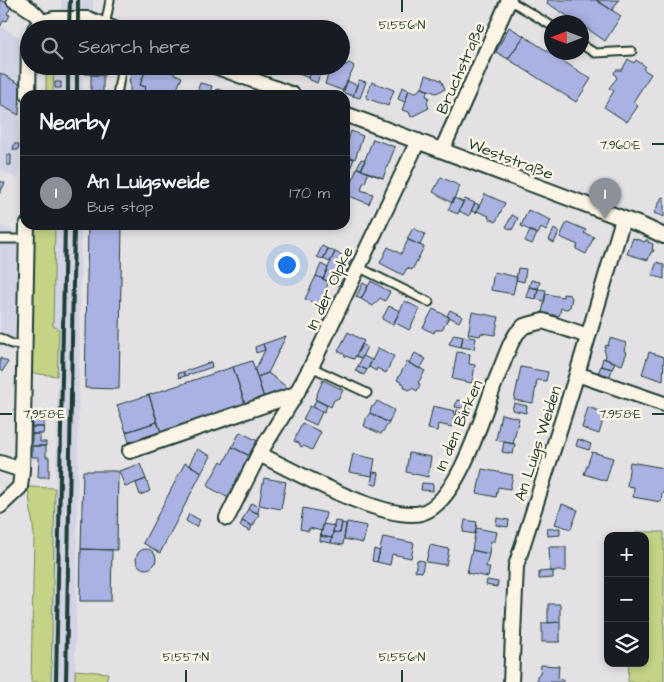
<!DOCTYPE html>
<html lang="en">
<head>
<meta charset="utf-8">
<style>
	:root { --surface:#171b24; --page:#242831; --text:#f1f3f6; --muted:#9ea1a6; --line:#363941; --accent:#8c9099 }
	body { margin:0; font-family:"Architects Daughter",sans-serif; background:var(--page); color:var(--text) }
	.controls { position:absolute; right:15px; bottom:15px; display:grid; overflow:hidden; border-radius:10px; box-shadow:0 2px 8px #0003 }
	.controls button { width:45px; height:45px; display:grid; place-items:center; padding:0; border:0; border-bottom:1px solid var(--line); background:var(--surface); color:var(--text); font:25px sans-serif }
	.compass { position:absolute; left:544px; top:15px; width:45px; height:45px; border-radius:50%; background:var(--surface); box-shadow:0 2px 8px #0003; rotate:270deg }
	.you { position:absolute; left:286px; top:264px; width:18px; height:18px; margin:-12px; border:4px solid #fff; border-radius:50%; background:#1a73e8; box-shadow:0 0 0 8px #1a73e833 }
	.badge { display:grid; place-items:center; width:32px; height:32px; border-radius:50%; background:var(--accent); color:#fff; font-size:16px; font-weight:700 }
	.pin { position:absolute; translate:-50% -41px; filter:drop-shadow(0 1px 2px #0008) }
	.pin::after { content:''; position:absolute; top:26px; width:18px; height:15px; background:inherit; clip-path:polygon(0 0,100% 0,50% 100%) }
	.list { margin:0; padding:0; list-style:none }
	h2 { display:flex; justify-content:space-between; align-items:center; height:65px; margin:0; padding:0 20px; font-size:21px }
	h2 small { font-size:16px; font-weight:400; color:var(--muted) }
	.list li { display:grid; grid-template-columns:32px 1fr auto; gap:15px; align-items:center; box-sizing:border-box; height:75px; padding:0 20px; border-top:1px solid var(--line) }
	.list b { display:block; font-size:19px; white-space:nowrap }
	.list p { margin:0; font-size:16px; white-space:nowrap; color:var(--muted) }
	.list em { font-size:16px; font-style:normal; color:var(--muted) }
	.icon { flex:none; width:28px; height:28px; fill:none; stroke:currentColor; stroke-width:2; stroke-linecap:round; stroke-linejoin:round }
	.map { position:relative; flex:none; width:664px; height:682px; overflow:hidden }
	.search { position:absolute; background:var(--surface); box-shadow:0 2px 8px #0003; left:20px; top:20px; width:330px; height:55px; display:flex; align-items:center; gap:12px; box-sizing:border-box; padding:0 18px; border-radius:28px; color:var(--muted); font-size:19px }
	.panel { position:absolute; background:var(--surface); box-shadow:0 2px 8px #0003; left:20px; top:90px; width:330px; height:140px; border-radius:15px }
	.map>svg:first-child { display:block }
</style>
</head>
<body>
<div class="map">
<svg width="664" height="682" viewBox="0 0 664 682">
	<rect width="100%" height="100%" fill="#e3e1e4"/>
	<filter id="ink" filterUnits="userSpaceOnUse"><feTurbulence type="fractalNoise" baseFrequency=".02" numOctaves="2"/><feDisplacementMap in="SourceGraphic" scale="10" xChannelSelector="R" yChannelSelector="G"/><feConvolveMatrix kernelMatrix="1 2 1 2 8 2 1 2 1" color-interpolation-filters="sRGB"/></filter>
	<g filter="url(#ink)">
		<path fill="#d2d3e4" d="M61 0H93V13L83 25V29H54L61 11Z
			M0 26 21 38 18 179 0 169Z
			M54 66H83V95H53Z
			M0 225 17 234 16 353 0 345Z
			M55 225H81L75 682H51L59 329 53 326Z"/>
		<path fill="#c5d387" stroke="#72885e" d="M46 66H54L53 95H46Z
			M34 225H55L53 326 59 329 57 376 32 373Z
			M28 487 55 488 51 682H31L34 535Z
			M636 532H664V682H628L629 663H645V536H636Z
			M75 670 108 673 106 682H75Z"/>
		<path fill="#aab2e3" stroke="#1f3d34" d="M0 0 12 5 7 14 10 15 7 21 4 20 0 27Z
			M548 0H596L621 16 605 41 582 25V22H577L547 3Z
			M596 0H619L612 10Z
			M222 20 245 28 244 29H219Z
			M509 27 524 36 508 59 496 52Z
			M524 36 591 79 576 102 508 59Z
			M628 59 634 63 636 60 645 66 643 69 651 74 633 102 638 106 627 122 604 107 614 91 609 88 617 78 614 73 616 70H622Z
			M349 63 353 65 354 67 352 72 350 74 344 91 325 84 331 66 338 69 339 66H341V64L346 65Z
			M85 66H105V75L85 74Z
			M134 66H147L140 85 146 87 143 95H130V81H129Z
			M147 66H157L182 77 177 89 175 88 174 93 164 89 162 95H143L146 87 140 85Z
			M293 66H313L309 78 291 71Z
			M312 68 321 71 317 83 308 79Z
			M0 73 20 84 19 115 0 105Z
			M91 75H103V92H91Z
			M426 75 441 80 445 89 436 93 422 88Z
			M359 80 366 82 360 98 353 96Z
			M347 81 357 85 353 96 342 92Z
			M55 82H61V88H55Z
			M372 82 394 90 388 106 366 98Z
			M200 83 212 86 209 95H196Z
			M402 87 409 90 405 102 398 99Z
			M422 88 428 90 426 96 429 97 427 103 429 108 411 117 409 112 402 110 409 90 416 92Z
			M217 89 234 94V95H215Z
			M91 92H103V95H91Z
			M351 131 363 136 355 159 345 155V150Z
			M373 139 395 147 383 178 361 170Z
			M14 144H19L18 150H13Z
			M7 155H11V165H7Z
			M348 157 354 159 350 169 345 167Z
			M361 159 365 160 362 169 357 168Z
			M357 168 383 178 368 173 365 183H363L361 190 373 194 369 204 347 195Z
			M441 177 460 186 452 203 433 192Z
			M0 181 5 183 0 193Z
			M485 194 505 203 496 222 488 218 489 216 477 211 476 213Z
			M662 197 664 198V217L654 213Z
			M454 198 463 202 458 214 448 210Z
			M465 199 475 203 469 216 459 211Z
			M475 203 479 205 476 213 471 211Z
			M528 210 551 220 546 231 541 228 538 234 521 226Z
			M512 215 518 218 512 230 506 227Z
			M567 222 586 230 584 233 594 237 586 254 576 249 578 245 560 237Z
			M88 225H122L119 389 85 388Z
			M413 228 425 234 420 245 407 239Z
			M554 229 559 232 554 243 549 240Z
			M530 231 537 234 532 244 525 241Z
			M633 238 645 242 646 240H648V242L653 244 652 250H654L653 252H651L648 260 627 254Z
			M408 240 424 247 412 270 407 268 403 275 380 263 388 247 401 254Z
			M322 246 328 249 323 259 317 257Z
			M328 249 335 252 330 262 323 259Z
			M335 252 351 259 343 279 339 286 323 279Z
			M657 262 664 265V279L652 275Z
			M321 264 328 268 323 279 316 276Z
			M518 268 526 269 524 282 516 280Z
			M494 272 517 277 513 294 491 290Z
			M316 276 329 282 318 305 305 299Z
			M531 280 540 282 538 289 529 287Z
			M371 281 390 292 385 301 380 298 373 306 361 299Z
			M363 283 368 286 361 299 356 297Z
			M529 287 538 288 536 299 526 297Z
			M538 289 546 290 544 301 536 299Z
			M546 294 563 297V294L570 295 572 298 570 307 567 309 561 308 559 316 542 313Z
			M405 301 420 309 409 330 394 322Z
			M389 306 400 311 393 325 382 319Z
			M433 309 449 317 442 330H435L434 333 423 328Z
			M450 310 462 316 459 322 447 316Z
			M472 312 499 317 495 335 481 333 480 336 468 334Z
			M348 332 364 341 354 359 345 356 344 354 338 351Z
			M454 334 463 336 461 347 449 344Z
			M286 336 268 373 257 377 255 370 265 350 263 344Z
			M463 336 476 338 474 349 461 347Z
			M610 338 626 343 624 351 627 352 622 365 605 359 606 355 604 350 606 345 608 346Z
			M263 344 265 350 256 353 255 347Z
			M362 344 367 347 361 359 356 356Z
			M378 348 394 356 386 373 377 368 376 371 369 367Z
			M457 352 470 354 469 364 475 365 472 383 452 379Z
			M649 352 664 357 663 381 642 374Z
			M415 353 426 359 420 369 409 363Z
			M363 356 372 360 367 370 358 366Z
			M0 358 8 362 2 372 0 370Z
			M603 358 615 362 612 369 601 366Z
			M252 361 264 398 245 404 233 367Z
			M211 362 212 367 185 376 183 372Z
			M407 362 425 371 418 383 420 384 417 391 412 388 409 390 405 388 404 384 397 380Z
			M358 366 367 370 364 375 355 371Z
			M601 366 612 369 610 376 598 373Z
			M233 367 245 404 161 432 149 395Z
			M521 367 548 372 546 381 537 380 533 403 514 400Z
			M183 372 185 376 179 378 178 373Z
			M268 373 288 388 264 398 257 377Z
			M323 380 343 390 339 398 334 400 331 407 315 399Z
			M149 395 157 422 126 432 117 405Z
			M316 400 327 406 324 412 313 407Z
			M457 400 470 402 469 409 455 407Z
			M377 401 394 410 389 423 370 413 371 407 374 406Z
			M514 403 527 406 526 413 512 410Z
			M310 406 322 412 316 425 303 419Z
			M433 406 455 411 452 427 438 424 437 431 428 429Z
			M588 407 605 413 599 434 582 428Z
			M457 410 468 411 467 418 456 416Z
			M370 413 389 423 381 434 364 426 366 420V418Z
			M501 414 519 418 513 444 496 440Z
			M32 417H40L39 422H44V427H32Z
			M157 422 161 432 129 442 126 432Z
			M302 423 321 432 312 450 304 446 301 447 299 443 294 441Z
			M32 427H44L43 434H32Z
			M240 432 258 441 250 456 232 447Z
			M32 434H40V442H46V446H32Z
			M578 439 591 444 589 450 576 446Z
			M504 442 515 444 513 454 502 452Z
			M32 446H46V457H49V477H38L39 457H32Z
			M232 447 250 456 230 499 207 486 221 461 224 463Z
			M197 449 211 456 202 472 189 465Z
			M592 452 613 458 606 481 584 474Z
			M409 453 431 457 428 477 406 472Z
			M353 454 375 459 372 476 349 472Z
			M630 462 664 468V492H662L661 502 633 497 634 487 627 486Z
			M185 463 202 472 160 553 143 543Z
			M140 464 146 479 125 487 119 471Z
			M482 469 513 475 510 489 498 487 496 497 477 493Z
			M83 471H118L117 550 81 549Z
			M373 472 379 473 377 485 371 484Z
			M264 478 286 482 281 509 259 505Z
			M146 479 150 491 140 495 136 483Z
			M422 483 433 484V491L421 490Z
			M251 503 259 507 258 513 248 509Z
			M562 504 578 510 571 529 555 524Z
			M303 508 326 513 322 531 309 528V531L300 529Z
			M248 509 259 514 253 526 242 521Z
			M189 514 200 520 196 527 186 521Z
			M497 518 509 520 508 527 496 525Z
			M465 520 477 522 475 534 463 532Z
			M242 521 252 526 250 531 240 526Z
			M335 521 342 522 340 533 333 532Z
			M347 522 367 526 363 543 344 539Z
			M342 523 346 524 343 545 331 543 333 532 340 533Z
			M323 524 334 526 332 538 321 536Z
			M476 528 497 532 495 541H491L489 554 472 550Z
			M560 528V535L548 536 547 529Z
			M321 531V536L332 538 331 543 320 541Z
			M383 537 414 543 411 558 392 554 390 565 377 562Z
			M430 545 449 549 446 565 426 562Z
			M549 547H566V571H550Z
			M136 559a10 10 0 1 1 20 0a10 10 0 1 1-20 0Z
			M81 549 112 550 111 601H80Z
			M374 549 380 551 377 562 372 561Z
			M472 550 489 554 486 567H490L488 577 467 573Z
			M417 560 424 561 422 572 415 571Z
			M550 571H553V578L539 579V572Z
			M487 580 498 582 497 587 486 585Z
			M548 604H560V622L548 623Z
			M560 622V642H542V623Z
			M541 665 559 666 558 678 563 679V682H539L537 680V676L540 673Z"/>
		<g fill="none" stroke-linecap="round" stroke-linejoin="round">
			<g stroke="#1f3d34" stroke-width="11">
				<path id="service" d="M509 0 552 26
					M105 26 110 0
					M582 45 595 53 632 51
					M117 95 122 66
					M0 239H27
					M358 267 429 302
					M0 338 12 344 25 345
					M311 367 367 393"/>
			</g>
			<g stroke="#1f3d34" stroke-width="18">
				<path id="minor" d="M14 0C26 5 34 11 42 22
					M35 29 42 22 54 19H88L114 29
					M215 66 293 95
					M28 95 29 46
					M345 114 643 226 664 236
					M442 150 509 0
					M577 374 664 404
					M130 451 296 394
					M259 454C294 471 384 522 421 513 457 504 482 418 494 385 500 371 505 357 511 343L517 333 524 326 543 321 588 336
					M0 463 22 470
					M0 506 20 487 22 470 27 225
					M227 518 259 454 296 394 311 367 418 141
					M511 682 516 566 577 374 623 219"/>
			</g>
			<use href="#service" stroke="#fcf5e5" stroke-width="7"/>
			<use href="#minor" stroke="#fcf5e5" stroke-width="14"/>
			<path stroke="#1f3d34" stroke-width="4" d="M69 29 70 0
				M78 29V0
				M68 95V66
				M77 95V66
				M56 682 65 225
				M66 682 74 225"/>
		</g>
	</g>
	<path fill="none" stroke="#1f3d34" stroke-width="2" d="M402 0V12M652 144H664M0 414H12M652 414H664M186 670V682M402 670V682"/>
	<g text-anchor="middle" stroke-width="5" stroke-linejoin="round" paint-order="stroke">
		<g font-size="16" fill="#1f3d34" stroke="#fcf5e5">
			<text transform="translate(460 68) rotate(-66)" y="6">Bruchstraße</text>
			<text transform="translate(511 158) rotate(21)" y="6">Weststraße</text>
			<text transform="translate(329 288) rotate(-65)" y="6">In der Olpke</text>
			<text transform="translate(458 425) rotate(-67)" y="6">In den Birken</text>
			<text transform="translate(537 443) rotate(-72)" y="6">An Luigs Weiden</text>
		</g>
	</g>
	<g font-size="12" text-anchor="middle" fill="#1f3d34" stroke="#fcf5e5" stroke-width="5" stroke-linejoin="round" paint-order="stroke">
		<text x="402" y="29">51.556°N</text>
		<text x="620" y="149">7.960°E</text>
		<text x="620" y="418">7.958°E</text>
		<text x="44" y="418">7.958°E</text>
		<text x="186" y="661">51.557°N</text>
		<text x="402" y="661">51.556°N</text>
	</g>
</svg>
<div class="controls">
<button>+</button>
<button>−</button>
<button><svg class="icon" aria-label="layers" viewBox="0 0 24 24"><path d="M12 4l9 5-9 5-9-5zM3 14l9 5 9-5"/></svg></button>
</div>
<svg class="compass" viewBox="-18 -18 36 36"><path d="M0-13l5 13h-10z" fill="#e53935"/><path d="M0 13l5-13h-10z" fill="#9ea1a6"/></svg>
<div class="you"></div>
<div class="pin badge" style="left:605px;top:219px">1</div>
<div class="search"><svg class="icon" aria-label="search" viewBox="0 0 24 24"><circle cx="10" cy="10" r="6"/><path d="M15 15l6 6"/></svg>Search here</div>
<section class="panel">
<h2>Nearby<small></small></h2>
<ul class="list">
<li><span class="badge">1</span><div><b>An Luigsweide</b><p>Bus stop</p></div><em>170 m</em></li>
</ul>
</section>
</div>
</body>
</html>
